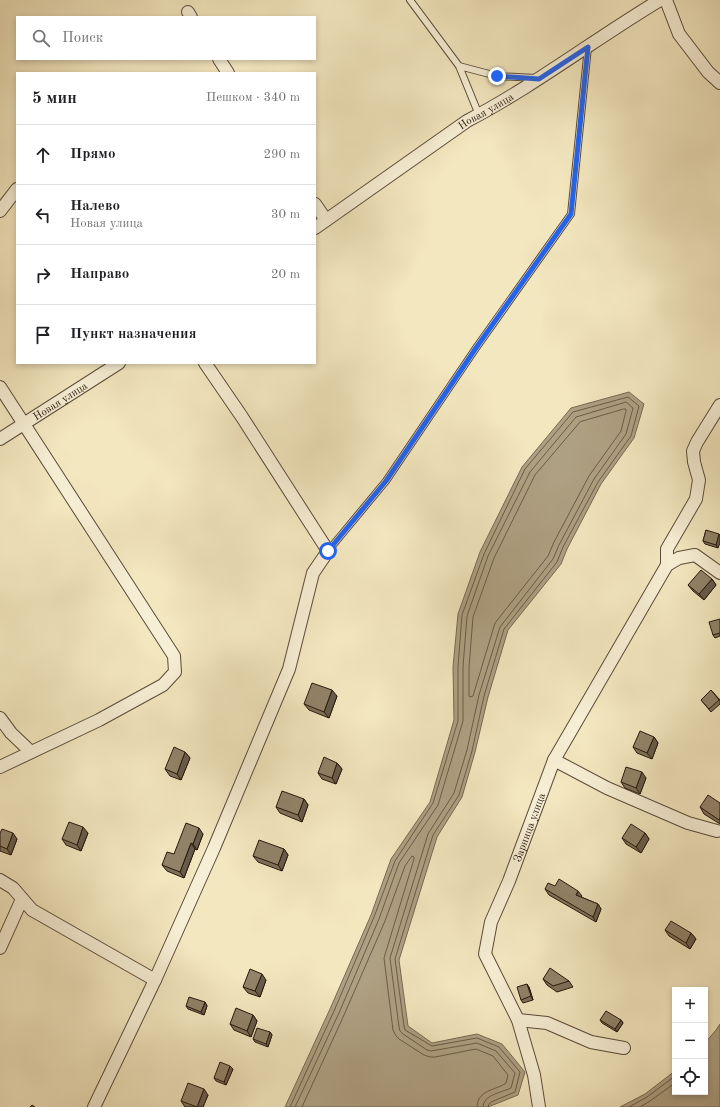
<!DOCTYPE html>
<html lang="ru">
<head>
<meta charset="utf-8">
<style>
	:root { --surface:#fff; --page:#f2f2f2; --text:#202124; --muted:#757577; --line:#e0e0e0 }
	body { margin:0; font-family:"Old Standard TT",serif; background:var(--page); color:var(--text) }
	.controls { position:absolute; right:12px; bottom:12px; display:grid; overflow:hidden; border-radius:0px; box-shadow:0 2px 6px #0003 }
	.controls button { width:36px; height:36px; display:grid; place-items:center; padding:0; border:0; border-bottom:1px solid var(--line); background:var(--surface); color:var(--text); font:20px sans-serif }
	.stop { position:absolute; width:12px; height:12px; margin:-9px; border:3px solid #2563eb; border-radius:50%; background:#fff }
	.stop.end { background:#2563eb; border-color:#fff; box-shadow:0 1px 4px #0008 }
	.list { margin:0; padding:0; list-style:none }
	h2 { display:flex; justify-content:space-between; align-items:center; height:52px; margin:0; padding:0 16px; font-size:17px }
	h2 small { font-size:13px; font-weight:400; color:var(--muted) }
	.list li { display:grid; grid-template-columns:26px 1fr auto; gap:12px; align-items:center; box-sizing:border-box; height:60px; padding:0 16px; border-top:1px solid var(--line) }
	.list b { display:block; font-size:15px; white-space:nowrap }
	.list p { margin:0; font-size:13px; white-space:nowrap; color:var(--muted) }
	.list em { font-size:13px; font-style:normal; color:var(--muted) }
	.icon { flex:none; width:22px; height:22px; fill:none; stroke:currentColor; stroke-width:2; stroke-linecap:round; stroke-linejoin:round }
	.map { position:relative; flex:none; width:720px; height:1107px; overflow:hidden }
	.search { position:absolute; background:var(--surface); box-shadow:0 2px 6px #0003; left:16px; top:16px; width:300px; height:44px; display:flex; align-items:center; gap:10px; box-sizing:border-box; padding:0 14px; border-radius:0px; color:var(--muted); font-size:15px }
	.panel { position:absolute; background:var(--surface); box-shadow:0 2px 6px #0003; left:16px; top:72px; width:300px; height:292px; border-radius:0px }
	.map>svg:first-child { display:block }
</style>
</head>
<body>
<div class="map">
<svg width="720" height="1107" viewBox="0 0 720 1107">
	<rect width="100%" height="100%" fill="#f3e7bf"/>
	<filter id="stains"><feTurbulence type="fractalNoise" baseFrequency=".005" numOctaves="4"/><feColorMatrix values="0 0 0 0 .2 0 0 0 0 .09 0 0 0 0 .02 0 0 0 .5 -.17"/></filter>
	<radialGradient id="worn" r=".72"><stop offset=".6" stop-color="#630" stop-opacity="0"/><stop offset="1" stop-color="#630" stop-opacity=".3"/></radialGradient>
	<path fill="#aea082" stroke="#786953" d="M629 392 644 404 634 438 601 484 567 549 561 564 508 630 488 697 475 752 462 797 437 837 399 960 408 1026 432 1043 477 1034 502 1044 525 1072 518 1095 488 1107H285L330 1009 371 915 391 859 430 802 454 720 453 667 458 614 480 552 522 467 571 408Z
		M720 1024V1107H620L645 1094 675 1071V1092H705V1043L716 1030Z"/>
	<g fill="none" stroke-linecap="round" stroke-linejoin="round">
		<path stroke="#6a5c47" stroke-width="1" d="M624 409H626V411L621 431 589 476 554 542 548 556 495 623 473 696 470 697 469 696V667L473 617 494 558 535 475 580 422Z
			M290 1107 334 1011 374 917 395 861 433 803 458 721V667L462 615 484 554 525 469 573 412 628 397 639 406 631 436 598 482 563 547 557 562 504 629 484 696 472 751 459 795 433 835 395 959 404 1026 405 1030 432 1046 477 1038 499 1047 520 1072 515 1092 491 1102 489 1104 488 1107
			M295 1107 339 1013 379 919 399 863 438 805 463 721V667L467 616 488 556 530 472 576 417 626 402 633 408 626 434 594 479 559 545 553 559 500 627 479 695 467 750 454 793 428 834 390 958 399 1027 400 1031 403 1034 427 1050 431 1051 477 1043 496 1051 515 1073 511 1088C501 1093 484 1094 483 1107
			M302 1107 344 1015 385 921 405 866 412 856 414 857V859L384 958 393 1030 396 1036 399 1039 424 1055 430 1057H435L476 1049 493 1056 508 1075 506 1083C495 1091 478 1089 477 1107
			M629 1107 647 1097 675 1076
			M640 1107 650 1101 675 1083"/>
		<g stroke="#5a4b39" stroke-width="8">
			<path id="service" d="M410 0 459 66 479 115
				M459 66 497 76 536 78
				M328 551 386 481 476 348 571 214 588 47"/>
		</g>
		<g stroke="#5a4b39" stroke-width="14">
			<g id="minor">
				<path d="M666 0 679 34 708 72 720 83"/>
				<path d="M188 12 191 17"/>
				<path d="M219 59 228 73"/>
				<path d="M315 204 326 220"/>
				<path d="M0 211 17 189"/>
				<path id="s1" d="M315 228 467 121C534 86 595 39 660 0"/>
				<path d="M0 387 174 656 175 672 163 685 99 720 0 767"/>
				<path id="s2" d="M0 439 119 363"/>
				<path d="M667 565 679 558 695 555 720 573"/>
				<path d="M0 718 11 733 31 752"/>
				<path d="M554 760 607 788 688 823 717 831"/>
				<path d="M0 880 13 888 32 910 155 980"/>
				<path d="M0 948 22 899"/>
				<path d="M518 1020 547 1023 591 1042 624 1048"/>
				<path d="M94 1107 155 980 214 848 289 669 313 573 328 551 242 417 205 363"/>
				<path id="s3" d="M539 1107 534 1075 518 1020 485 954 491 922 509 881 554 760 667 565V549L696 499 699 480 694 462 693 451 697 442 720 405"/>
			</g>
		</g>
		<use href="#service" stroke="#f7efd5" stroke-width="6"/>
		<use href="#minor" stroke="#f7efd5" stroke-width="12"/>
	</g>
	<path fill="#7d715a" stroke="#27170c" d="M706 530 718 548 705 544 703 541Z
		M712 579 716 585 704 600 693 591 688 585Z
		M720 619V636L715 638 713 635Z
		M711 690 720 700V704L711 712 701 700Z
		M337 696 329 718 309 710 304 704Z
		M654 737 658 743 652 759 637 753 633 747Z
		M185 752 190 758 181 780 170 776 165 769Z
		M337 763 342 769 336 784 322 779 318 773Z
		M646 778 640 794 625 788 621 782Z
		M304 799 308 805 302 822 280 813 276 807Z
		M720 803V824L704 814 700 807Z
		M0 833 17 839 11 855 0 851Z
		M88 833 81 851 66 845 62 839Z
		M645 833 649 839 641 853 626 844 622 838Z
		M203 834 197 850 195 849 184 878 167 871 162 865 174 854Z
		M284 849 288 855 282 871 258 862 253 856Z
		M545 889 582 896 581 897 598 904 601 909 596 922 549 895Z
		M665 930 691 933 696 939 690 949 669 936Z
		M543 979 569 981 573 987 557 992 547 985Z
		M266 980 260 997 248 993 243 987Z
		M529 987 533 1000 523 1003 521 1000Z
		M205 1002 207 1006 204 1015 188 1009 186 1006Z
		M253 1015 257 1021 251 1037 234 1030 230 1024Z
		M600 1020H621L623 1023 617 1032 602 1023Z
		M270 1032 272 1035 268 1047 255 1042 253 1039Z
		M233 1069 226 1085 216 1081 214 1078Z
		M208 1095 203 1107H185L181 1101Z"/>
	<path fill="#665c4a" stroke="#27170c" d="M719 534 720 535V543L718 548 716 545Z
		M712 579 716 585 704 600 699 594Z
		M332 690 337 696 329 718 324 712Z
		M654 737 658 743 652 759 647 753Z
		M185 752 190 758 181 780 177 774Z
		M337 763 342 769 336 784 332 778Z
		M642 772 646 778 640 794 636 788Z
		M304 799 308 805 302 822 298 815Z
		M83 827 88 833 81 851 77 845Z
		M199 828 203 834 197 850 193 844Z
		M13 833 17 839 11 855 7 849Z
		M645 833 649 839 641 853 636 847Z
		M191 843 195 849 184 878 180 872Z
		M284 849 288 855 282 871 278 865Z
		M578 891 582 896 579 900 576 895Z
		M598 904 601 909 596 922 593 917Z
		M691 933 696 939 690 949 686 943Z
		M262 974 266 980 260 997 255 991Z
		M527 984 529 987 533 1000 531 996Z
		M205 1002 207 1006 204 1015 201 1012Z
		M253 1015 257 1021 251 1037 247 1031Z
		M621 1020 623 1023 617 1032 615 1029Z
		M270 1032 272 1035 268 1047 266 1044Z
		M230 1066 233 1069 226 1085 224 1082Z
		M204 1089 208 1095 203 1107H197Z"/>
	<path fill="#918369" stroke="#27170c" d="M706 530 719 534 716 545 703 541Z
		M701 570 712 579 699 594 688 585Z
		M720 619V633L713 635 709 622Z
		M312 683 332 690 324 712 304 704Z
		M711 690 719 700 709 709 701 700Z
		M640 731 654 737 647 753 633 747Z
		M174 747 185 752 177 774 165 769Z
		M324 757 337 763 332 778 318 773Z
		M626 767 642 772 636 788 621 782Z
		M282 791 304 799 298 815 276 807Z
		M708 795 720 803V818L719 820 700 807Z
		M69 822 83 827 77 845 62 839Z
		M186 823 199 828 193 844 191 843 180 872 162 865 167 852 174 854Z
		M631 824 645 833 636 847 622 838Z
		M2 829 13 833 7 849 0 846V833Z
		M259 840 284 849 278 865 253 856Z
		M559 879 578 891 576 895 598 904 593 917 545 889 548 883 555 886Z
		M671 921 691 933 686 943 665 930Z
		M550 968 569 981 553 986 543 979Z
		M250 969 262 974 255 991 243 987Z
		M527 984 531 996 521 1000 517 987Z
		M189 997 205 1002 201 1012 186 1006Z
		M236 1008 253 1015 247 1031 230 1024Z
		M606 1011 621 1020 615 1029 600 1020Z
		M257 1028 270 1032 266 1044 253 1039Z
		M220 1062 230 1066 224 1082 214 1078Z
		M188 1083 204 1089 197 1107 181 1101Z
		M32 1105 35 1107H30Z"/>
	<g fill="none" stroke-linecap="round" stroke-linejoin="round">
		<path stroke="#2563eb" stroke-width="5" d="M328 551 386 481 476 348 571 214 588 47 539 79 497 76"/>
	</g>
	<g text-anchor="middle" stroke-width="3" stroke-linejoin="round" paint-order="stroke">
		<g font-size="11" fill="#27170c" stroke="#f7efd5">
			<text dy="4" stroke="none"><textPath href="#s1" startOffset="207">Новая улица</textPath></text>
			<text dy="4" stroke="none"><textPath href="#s2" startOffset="71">Новая улица</textPath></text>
			<text dy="4" stroke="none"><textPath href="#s3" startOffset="298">Зарница улица</textPath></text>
		</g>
	</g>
	<rect width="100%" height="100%" filter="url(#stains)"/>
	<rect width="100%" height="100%" fill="url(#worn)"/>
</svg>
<div class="controls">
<button>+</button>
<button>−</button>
<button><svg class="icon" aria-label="locate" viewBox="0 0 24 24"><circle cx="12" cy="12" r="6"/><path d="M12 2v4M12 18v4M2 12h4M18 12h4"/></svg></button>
</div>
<div class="stop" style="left:328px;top:551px"></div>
<div class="stop end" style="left:497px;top:76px"></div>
<div class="search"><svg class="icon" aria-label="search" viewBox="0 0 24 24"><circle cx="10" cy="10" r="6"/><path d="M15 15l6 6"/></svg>Поиск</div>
<section class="panel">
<h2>5 мин<small>Пешком · 340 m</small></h2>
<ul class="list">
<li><svg class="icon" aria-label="ahead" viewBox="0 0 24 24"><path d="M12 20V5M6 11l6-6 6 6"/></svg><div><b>Прямо</b></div><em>290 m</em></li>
<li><svg class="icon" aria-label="left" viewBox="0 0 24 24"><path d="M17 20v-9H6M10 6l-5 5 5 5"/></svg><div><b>Налево</b><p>Новая улица</p></div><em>30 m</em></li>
<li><svg class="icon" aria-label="right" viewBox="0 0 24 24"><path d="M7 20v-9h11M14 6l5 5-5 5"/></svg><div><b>Направо</b></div><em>20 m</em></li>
<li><svg class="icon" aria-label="arrive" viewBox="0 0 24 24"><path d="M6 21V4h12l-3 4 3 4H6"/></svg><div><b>Пункт назначения</b></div></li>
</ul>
</section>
</div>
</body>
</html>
